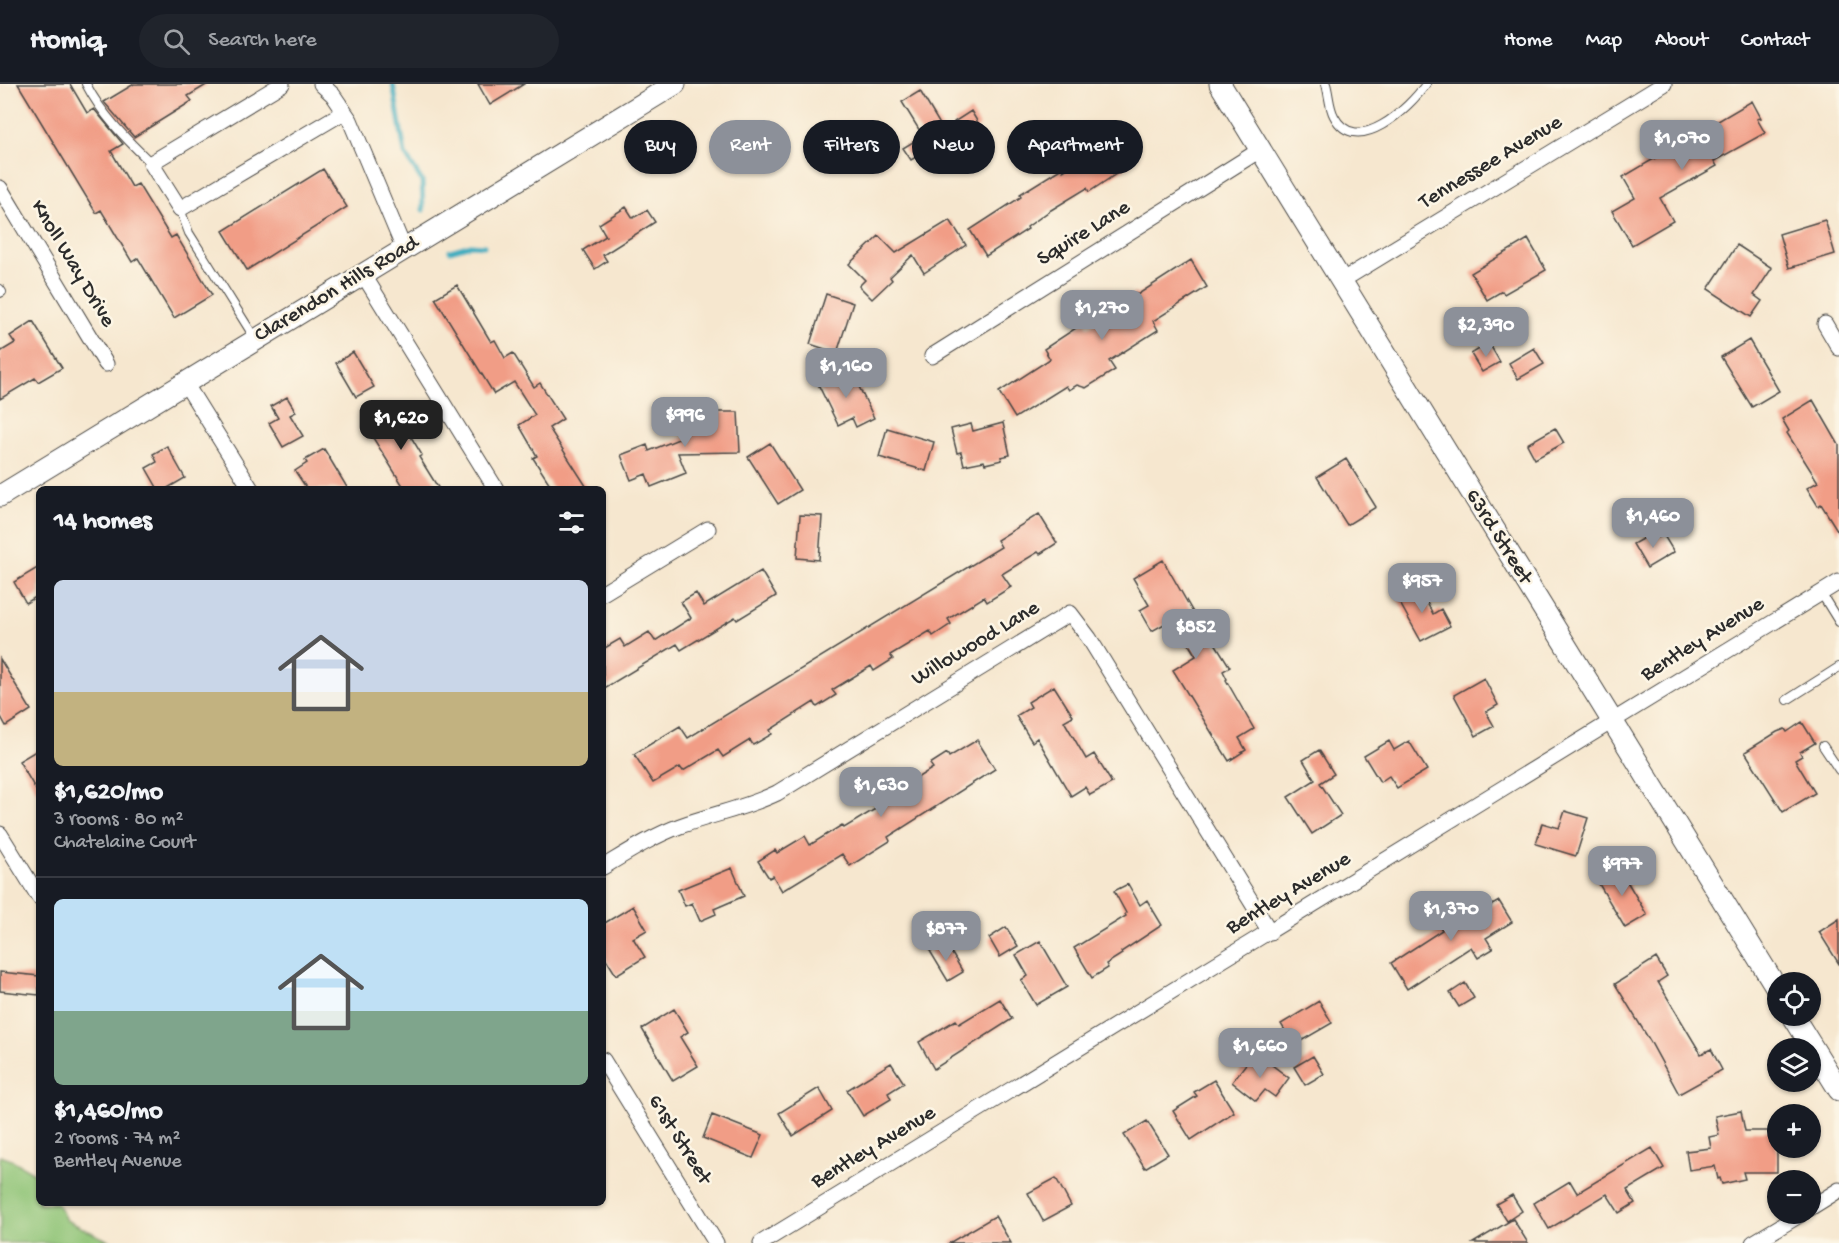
<!DOCTYPE html>
<meta charset="utf-8">
<style>
body{margin:0;font-family:"Gochi Hand",sans-serif;background:#20242c;color:#f1f3f6;height:100vh;display:flex;flex-direction:column;font-size:22px;white-space:nowrap}
*{box-sizing:border-box;margin:0}
p{font-size:20px;color:#9ea1a6}
.icon{flex:none;width:33px;height:33px;fill:none;stroke:currentColor;stroke-width:2;stroke-linecap:round;stroke-linejoin:round}
.map{position:relative;flex:1;overflow:hidden}
.drawer{position:absolute;left:36px;top:402px;width:570px;height:720px;display:flex;flex-direction:column;background:#171b24;border-radius:9px;box-shadow:0 2px 4px #0004}
.drawer>*{flex:none}
.top-card{position:absolute;left:624px;top:36px;width:570px;height:54px;display:flex;gap:12px}
.fabs{position:absolute;left:1767px;top:888px;display:grid;gap:12px}
.fabs a{display:grid;place-items:center;width:54px;height:54px;border-radius:50%;background:#171b24;box-shadow:0 2px 4px #0004;font-size:30px}
.price{position:absolute;translate:-50% -51px;padding:0 14px;border-radius:12px;background:#8c9099;color:#fff;font-size:20px;line-height:39px;filter:drop-shadow(0 2px 3px #0008)}
.price::after{content:'';position:absolute;left:50%;top:36px;width:18px;height:14px;margin-left:-9px;background:inherit;clip-path:polygon(0 0,100% 0,50% 100%)}
.price.selected{background:#222;color:#fff}
ul{padding:0;list-style:none}
li{display:grid;align-content:center;gap:12px;height:318px;padding:0 18px}
li+li{border-top:2px solid #363941}
li span{display:grid;place-items:center;height:186px;border-radius:9px;color:#555}
li>.icon{margin-inline-start:auto}
span .icon{width:108px;height:108px;fill:#fffc;stroke-width:1}
li b{font-size:26px}
h2{display:flex;justify-content:space-between;align-items:center;height:72px;padding:0 18px;font-size:26px}
.chip{padding:0 21px;border-radius:27px;background:#171b24;box-shadow:0 2px 4px #0004;font-size:21px;line-height:54px}
.chip.selected{background:#8c9099;color:#fff}
header{display:flex;align-items:center;gap:36px;box-sizing:border-box;height:84px;padding:0 30px;background:#171b24;border-bottom:2px solid #363941}
header strong{font-size:28px}
nav{display:flex;gap:33px;margin-inline-start:auto;font-size:21px}
.search{width:420px;height:54px;background:#20242c;display:flex;align-items:center;gap:15px;box-sizing:border-box;padding:0 21px;border-radius:33px;color:#9ea1a6;font-size:22px}
.map>svg:first-child{display:block}
.green{fill:#8dc375;stroke:#5c7750;stroke-width:1.5}
.lines{fill:none;stroke-linecap:round;stroke-linejoin:round}
.stream{stroke:#41adc0;stroke-width:5}
.building{fill:#f19d86}
.lane-casing{stroke:#494744;stroke-width:10}
.street-casing{stroke:#494744;stroke-width:17}
.secondary-casing{stroke:#494744;stroke-width:23}
.lane{stroke:#fff;stroke-width:8}
.street{stroke:#fff;stroke-width:15}
.secondary{stroke:#fff;stroke-width:21}
.labels{text-anchor:middle;dominant-baseline:central;stroke-width:5;stroke-linejoin:round;paint-order:stroke}
.street-label{font-size:22px;fill:#2b2b2b;stroke:#fcf5e5}
</style>
<header>
<strong>Homiq</strong>
<div class="search"><svg class="icon" aria-label="search" viewBox="0 0 24 24"><circle cx="10" cy="10" r="6"/><path d="M15 15l6 6"/></svg>Search here</div>
<nav><a>Home</a><a>Map</a><a>About</a><a>Contact</a></nav>
</header>
<div class="map">
<svg width="1839" height="1159" viewBox="0 0 1839 1159">
<rect width="100%" height="100%" fill="#fcf5e5"/>
<filter id="ink" filterUnits="userSpaceOnUse"><feTurbulence type="fractalNoise" baseFrequency=".0167" numOctaves="2"/><feDisplacementMap in="SourceGraphic" scale="12" xChannelSelector="R" yChannelSelector="G"/><feConvolveMatrix kernelMatrix="1 2 1 2 8 2 1 2 1" color-interpolation-filters="sRGB"/></filter>
<filter id="wash" filterUnits="userSpaceOnUse"><feTurbulence type="fractalNoise" baseFrequency=".008" numOctaves="4" result="noise"/><feDisplacementMap in="SourceGraphic" scale="24" xChannelSelector="R" yChannelSelector="G"/><feGaussianBlur stdDeviation="1.35" result="paint"/><feColorMatrix in="noise" values="0 0 0 0 0 0 0 0 0 0 0 0 0 0 0 0 0 1.4 0 .05"/><feComposite in="paint" operator="in"/></filter>
<g filter="url(#wash)">
<rect width="100%" height="100%" fill="#f6e7cf"/>
<path class="green" d="M0 1072 12 1076 39 1092V1119H57L66 1136 113 1159H0Z"/>
<g class="lines">
<path class="stream" d="M393 0 405 70 422 97 423 126
M450 167 471 161 484 162"/>
</g>
<g id="blocks">
<path class="building" d="M18 0H70L87 29 94 25 123 60 111 67 132 103 138 100 171 154 176 151 212 211 174 234 138 174 132 178 101 126 96 129Z
M134 0H208L188 12 192 17 134 53 104 18Z
M478 0H524L490 21Z
M920 7 948 54 911 76 903 64 923 52 902 18Z
M1752 17 1761 34 1757 35 1765 49 1714 77 1717 82 1660 114 1673 137 1632 161 1612 127 1635 114 1623 93Z
M971 27 980 42 963 53 954 38Z
M1115 55 1131 80 1089 108 1087 104 1051 126 1027 143 1028 145 986 172 970 146 1021 113 1020 110 1062 84 1063 87Z
M323 85 347 123 247 186 223 147Z
M626 123 633 134 647 126 655 138 603 171 607 177 595 185 583 166 606 152 599 140Z
M950 136 966 161 924 189 913 171 890 193 892 196 872 215 859 202 865 196 849 180 879 152 896 169Z
M1825 136 1835 170 1789 184 1779 150Z
M1528 155 1546 186 1504 210 1502 207 1487 216 1471 189Z
M1737 161 1772 184 1754 211 1762 217 1751 233 1708 205Z
M1191 176 1207 203 1153 237 1158 246 1109 277 1115 286 1086 304 1077 301 1069 306 1066 302 1015 334 999 308 1050 275 1044 265 1085 238 1088 243 1126 219 1124 216 1135 209 1137 211Z
M457 201 491 258 495 256 505 274 513 269 534 303 540 299 563 335 549 344 588 405H553L533 374 537 372 519 341 535 331 514 298 494 310 435 214Z
M826 210 853 219 837 269 810 260Z
M33 237 62 284 38 298 35 294 0 315V268L15 259 10 252Z
M1749 256 1779 307 1752 323 1721 273Z
M1489 259 1500 278 1482 288 1471 270Z
M1534 264 1544 280 1518 295 1509 279Z
M353 268 374 303 356 313 336 279Z
M850 284 874 334 856 343 852 334 838 341 818 300Z
M287 313 296 328 290 331 303 352 283 363 269 339 278 334 271 322Z
M1813 316 1839 361V449L1821 420 1818 422 1807 404 1818 398 1787 349 1789 347 1782 335Z
M393 323 422 371 419 373 439 405H405L365 341Z
M707 328H738L740 368 678 369 686 389 651 403 646 390 631 396 621 371 647 361 649 367 686 352V337H707Z
M1003 339 1010 371 1001 373 1002 376 985 380 984 377 964 381 961 368 957 369 951 345 971 340 973 347Z
M887 344 934 358 926 387 879 373Z
M1555 344 1564 359 1535 375 1527 360Z
M770 359 800 406 778 420 748 373Z
M167 362 185 394 166 405H158L146 384 157 378 153 370Z
M324 365 348 405H307L295 387 307 379 305 376Z
M1346 375 1376 423 1347 441 1317 393Z
M1039 430 1057 459 1040 470 1038 468 1002 490 1011 503 987 518 984 513 948 535 951 540 933 552 930 547 890 571 893 575 874 587 871 582 832 606 836 611 817 623 814 618 770 646 772 650 753 661 750 656 723 673 718 666 683 687 680 683 653 699 634 670 680 642 688 654 1001 463 997 456Z
M800 431 822 432 819 476 797 474Z
M1656 447 1659 453 1663 450 1674 468 1647 484 1633 460Z
M1163 476 1202 544 1205 543 1230 583 1223 587 1227 595 1226 596 1254 645 1239 654 1246 666 1229 677 1173 586 1196 572 1173 535 1152 547 1140 526 1149 521 1133 494Z
M39 483V511L26 519 14 498Z
M761 487 776 512 737 536 735 533 681 566 677 560 603 605V565L620 555 625 563 649 548 655 557 691 534 681 518 696 509 704 522Z
M1417 500 1433 530 1441 525 1450 542 1421 557 1396 512Z
M0 575 31 626 6 642 0 631Z
M1484 594 1498 621 1486 628 1494 642 1476 652 1454 611Z
M1054 602 1073 632 1064 637 1086 675 1094 670 1112 699 1090 711 1085 703 1071 712 1037 654 1032 658 1016 632 1031 623 1028 618Z
M1802 638 1815 659 1800 668 1802 672 1795 676 1815 709 1783 728 1745 668 1777 648 1785 645 1787 648Z
M977 656 995 685 888 753 890 757 850 782 842 770 782 807 773 792 769 794 758 777 775 766 777 769 805 752 810 761 842 741 844 744 882 721 877 714 895 704 896 707 933 684 930 680 947 669 949 673Z
M1389 657 1394 666 1409 657 1427 686 1397 704 1389 692 1380 698 1364 672Z
M39 665V711L19 677Z
M1319 666 1334 690 1320 699 1341 731 1312 750 1288 713 1315 696 1303 676Z
M1565 727 1588 734 1576 772 1536 760 1542 739 1559 744Z
M1618 782 1647 831 1625 844 1596 795Z
M732 784 744 812 714 825 716 830 700 837 692 819 685 822 678 806Z
M1128 800 1140 821 1147 816 1162 841 1121 868 1122 870 1106 880 1108 884 1092 894 1074 864 1126 832 1125 830 1126 829 1114 807Z
M1499 817 1512 838 1486 854 1493 865 1478 874 1471 863 1407 905 1391 879 1442 846 1432 831 1450 821 1461 839Z
M633 822 647 846 633 854 645 873 616 891 603 870V840Z
M1839 835V880L1819 848Z
M1006 843 1018 862 1000 873 989 854Z
M1040 857 1067 903 1036 921 1021 896 1028 892 1016 871Z
M945 858 963 888 948 897 930 867Z
M1656 874 1667 892 1658 898 1701 970 1711 965 1722 986 1679 1010 1650 957 1615 900Z
M0 888 39 892V911L0 907Z
M1465 899 1474 914 1459 923 1450 909Z
M1000 915 1012 935 934 985 919 958 956 936 959 940Z
M1319 917 1332 939 1294 961 1281 940Z
M674 925 688 948 680 953 698 982 673 997 642 945Z
M1252 972 1261 979 1264 975 1289 994 1275 1013 1265 1006 1256 1017 1232 998Z
M1313 972 1324 990 1305 1001 1294 983Z
M891 979 904 999 888 1009 891 1015 863 1032 847 1006Z
M1214 996 1234 1028 1191 1056 1173 1027 1197 1012 1194 1008Z
M819 1004 832 1027 793 1052 779 1029Z
M1741 1027 1745 1047H1777V1088H1743L1745 1095 1722 1100 1720 1094 1718 1095 1715 1082 1689 1086 1686 1067 1711 1064 1709 1053 1719 1051 1715 1032Z
M712 1031 763 1051 753 1074 703 1054Z
M1147 1037 1168 1070 1145 1084 1124 1051Z
M1652 1064 1664 1084 1627 1106 1635 1119 1619 1129 1607 1110 1549 1145 1534 1119 1570 1097 1577 1109Z
M1056 1094 1071 1122 1043 1137 1028 1109Z
M1512 1111 1522 1127 1507 1137 1496 1120Z
M995 1132 1011 1159H949Z
M1513 1135 1528 1159H1473Z"/>
</g>
</g>
<g filter="url(#ink)">
<use href="#blocks" fill-opacity="0" stroke="#494744" stroke-width="1.5"/>
<g class="lines">
<g class="lane-casing">
<path id="lane" d="M86 0C102 31 126 55 151 79
M1326 0C1329 10 1329 23 1334 32 1356 75 1410 23 1426 0
M180 125 189 149 256 256
M0 205 2 208 0 209
M1821 509 1839 538
M1787 616 1839 583
M1823 662 1839 686"/>
</g>
<g class="street-casing">
<path id="street" d="M282 0 151 79 180 125 344 28
M321 0 333 11 350 36 404 165
M0 104 106 280
M363 190 496 405
M1341 197 1664 0
M1825 240 1839 264
M932 272 1260 66
M185 299 251 405
M603 509 708 445
M0 750 39 813
M603 783C628 768 653 752 680 742 713 730 746 724 777 709L1070 529 1089 554 1270 848
M603 976 716 1159
M1810 1124 1839 1106
M761 1159 1839 498
M1753 1159 1801 1130"/>
</g>
<g class="secondary-casing">
<path id="secondary" d="M1220 0 1778 906
M0 412 675 0
M1793 932 1839 1006"/>
</g>
<use href="#lane" class="lane"/>
<use href="#street" class="street"/>
<use href="#secondary" class="secondary"/>
</g>
</g>
<g class="labels">
<g class="street-label">
<text transform="translate(1491 79) rotate(-31)">Tennessee Avenue</text>
<text transform="translate(1084 150) rotate(-32)">Squire Lane</text>
<text transform="translate(72 180) rotate(59)">Knoll Way Drive</text>
<text transform="translate(337 206) rotate(-31)">Clarendon Hills Road</text>
<text transform="translate(1498 453) rotate(58)">63rd Street</text>
<text transform="translate(1703 556) rotate(-32)">Bentley Avenue</text>
<text transform="translate(976 560) rotate(-31)">Willowood Lane</text>
<text transform="translate(1289 810) rotate(-31)">Bentley Avenue</text>
<text transform="translate(679 1056) rotate(58)">61st Street</text>
<text transform="translate(874 1064) rotate(-31)">Bentley Avenue</text>
</g>
</g>
</svg>
<div class="fabs">
<a><svg class="icon" aria-label="locate" viewBox="0 0 24 24"><circle cx="12" cy="12" r="6"/><path d="M12 2v4M12 18v4M2 12h4M18 12h4"/></svg></a>
<a><svg class="icon" aria-label="layers" viewBox="0 0 24 24"><path d="M12 4l9 5-9 5-9-5zM3 14l9 5 9-5"/></svg></a>
<a>+</a>
<a>−</a>
</div>
<b class="price" style="left:1682px;top:87px">$1,070</b>
<b class="price" style="left:1102px;top:257px">$1,270</b>
<b class="price" style="left:1486px;top:274px">$2,390</b>
<b class="price" style="left:846px;top:315px">$1,160</b>
<b class="price" style="left:685px;top:364px">$996</b>
<b class="price selected" style="left:401px;top:367px">$1,620</b>
<b class="price" style="left:1653px;top:465px">$1,460</b>
<b class="price" style="left:1422px;top:530px">$957</b>
<b class="price" style="left:1196px;top:576px">$852</b>
<b class="price" style="left:881px;top:734px">$1,630</b>
<b class="price" style="left:1622px;top:813px">$977</b>
<b class="price" style="left:1451px;top:858px">$1,370</b>
<b class="price" style="left:946px;top:878px">$877</b>
<b class="price" style="left:1260px;top:995px">$1,660</b>
<div class="top-card">
<a class="chip">Buy</a>
<a class="chip selected">Rent</a>
<a class="chip">Filters</a>
<a class="chip">New</a>
<a class="chip">Apartment</a>
</div>
<section class="drawer">
<h2>14 homes<svg class="icon" aria-label="filters" viewBox="0 0 24 24"><path d="M4 7h16M4 17h16"/><circle cx="9" cy="7" r="2"/><circle cx="15" cy="17" r="2"/></svg></h2>
<ul>
<li><span style="background:linear-gradient(#c9d6e8 60%,#c2b280 0)"><svg class="icon" aria-label="home" viewBox="0 0 24 24"><path d="M3 11l9-7 9 7M6 9v11h12V9"/></svg></span><div><b>$1,620/mo</b><p>3 rooms · 80 m²</p><p>Chatelaine Court</p></div></li>
<li><span style="background:linear-gradient(#bfe0f5 60%,#7fa58c 0)"><svg class="icon" aria-label="home" viewBox="0 0 24 24"><path d="M3 11l9-7 9 7M6 9v11h12V9"/></svg></span><div><b>$1,460/mo</b><p>2 rooms · 74 m²</p><p>Bentley Avenue</p></div></li>
</ul>
</section>
</div>
